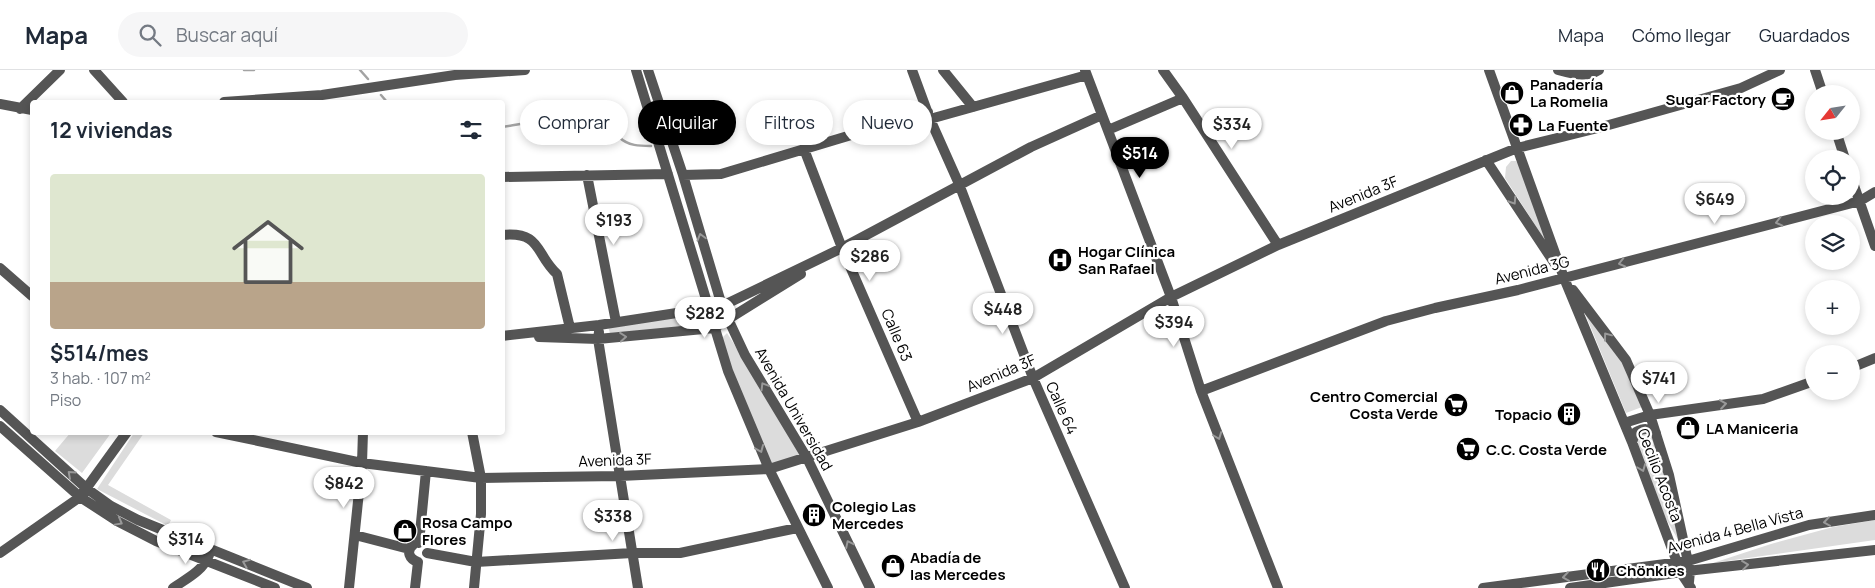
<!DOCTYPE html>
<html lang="es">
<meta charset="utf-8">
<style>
body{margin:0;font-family:Manrope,sans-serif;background:#f6f6f7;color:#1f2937;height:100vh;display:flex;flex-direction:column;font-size:19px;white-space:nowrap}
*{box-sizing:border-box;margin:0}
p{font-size:16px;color:#747a83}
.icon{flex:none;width:28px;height:28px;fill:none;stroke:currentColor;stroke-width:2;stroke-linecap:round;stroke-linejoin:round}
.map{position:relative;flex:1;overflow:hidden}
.details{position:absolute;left:30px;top:30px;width:475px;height:335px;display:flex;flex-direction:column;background:#fff;border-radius:5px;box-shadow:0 2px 8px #0003}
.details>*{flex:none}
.top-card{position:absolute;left:520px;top:30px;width:475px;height:45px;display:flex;gap:10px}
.needle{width:32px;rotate:240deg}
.fabs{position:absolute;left:1805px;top:15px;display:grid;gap:10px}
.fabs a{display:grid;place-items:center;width:55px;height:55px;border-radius:50%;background:#fff;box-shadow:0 2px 8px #0003;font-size:25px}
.price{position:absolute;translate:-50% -42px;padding:0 11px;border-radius:18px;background:#fff;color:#222;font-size:16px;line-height:32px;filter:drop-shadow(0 1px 2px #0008)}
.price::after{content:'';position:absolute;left:50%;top:30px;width:15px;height:11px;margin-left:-8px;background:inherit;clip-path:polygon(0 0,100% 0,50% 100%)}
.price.active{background:#000;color:#fff}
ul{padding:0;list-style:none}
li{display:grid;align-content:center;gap:10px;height:265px;padding:0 20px}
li+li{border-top:1px solid #e0e1e3}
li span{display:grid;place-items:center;height:155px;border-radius:5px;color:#555}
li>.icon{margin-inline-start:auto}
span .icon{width:90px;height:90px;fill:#fffc;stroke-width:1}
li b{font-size:21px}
h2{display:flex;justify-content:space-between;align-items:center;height:60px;padding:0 20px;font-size:21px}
.tag{padding:0 18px;border-radius:22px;background:#fff;box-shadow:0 2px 8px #0003;font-size:18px;line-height:45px}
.tag.active{background:#000;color:#fff}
header{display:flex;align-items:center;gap:30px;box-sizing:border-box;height:70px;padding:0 25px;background:#fff;border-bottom:1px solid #e0e1e3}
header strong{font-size:24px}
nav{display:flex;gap:28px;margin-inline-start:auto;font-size:18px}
.search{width:350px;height:45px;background:#f6f6f7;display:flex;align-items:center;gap:12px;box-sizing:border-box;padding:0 18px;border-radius:28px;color:#747a83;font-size:19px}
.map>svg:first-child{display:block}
.green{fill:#dcdcdc}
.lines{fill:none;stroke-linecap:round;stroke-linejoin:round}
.stream{stroke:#a3a3a3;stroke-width:2.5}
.minor{stroke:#555;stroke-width:10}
.oneway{stroke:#999}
.labels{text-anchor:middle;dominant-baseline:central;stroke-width:4.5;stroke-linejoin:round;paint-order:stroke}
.poi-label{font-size:15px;font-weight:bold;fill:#000;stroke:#fff;text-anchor:start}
.street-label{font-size:15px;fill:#000;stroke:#fff}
</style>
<header>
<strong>Mapa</strong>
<div class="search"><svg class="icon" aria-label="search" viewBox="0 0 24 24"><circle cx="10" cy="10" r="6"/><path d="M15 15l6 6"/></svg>Buscar aquí</div>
<nav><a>Mapa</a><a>Cómo llegar</a><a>Guardados</a></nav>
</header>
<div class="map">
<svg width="1875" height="518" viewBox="0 0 1875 518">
<rect width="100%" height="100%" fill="#fff"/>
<path class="green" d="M1511 91H1516L1520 96 1550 178 1505 108 1506 97Z
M1584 241 1622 292 1642 337 1626 343Z
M682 247V258L610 263 608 257Z
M727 263 807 388 769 399 721 269Z
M71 362 111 363 82 403 55 381Z
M1646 362 1654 365 1680 473 1666 449 1636 373 1639 364Z
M134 363H144L108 415 171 450 168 456 97 419Z
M1875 450V470L1713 493 1771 474 1833 457Z"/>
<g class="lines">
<path class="stream" d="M244 0H254
M360 0 368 9
M381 25 387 32
M502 57C528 53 581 42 605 54 610 57 614 63 619 67 628 76 640 76 651 76"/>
<path class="minor" d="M94 0 123 32
M636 0 728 301 769 399 828 518
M648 0 683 105 722 236 745 285 807 388 870 518
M912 0 930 49 959 114 1033 308 1125 518
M943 0 973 37
M1085 0 1171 227 1201 321 1278 518
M1163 0 1183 28 1278 175
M1489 0 1564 208 1632 372 1681 503 1691 518
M1558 0C1573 4 1586 8 1599 0
M1815 0 1823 24
M224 32 322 25 455 5 525 0
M0 34 32 40
M20 39 60 0
M930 49 1087 5
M1108 60 1183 28
M1836 61 1845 89
M804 79 842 178 918 352
M1486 90 1555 194
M587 105 616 252
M683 105 721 104 928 42
M502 107 668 104
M1851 107 1875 176
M502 165C542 161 535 184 557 204L570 258
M0 198 32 226
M1573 220 1626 290 1650 345 1669 405 1690 501 1689 512
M599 262 598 269 638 518
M502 266 599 255 722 236 842 178 1031 77 1102 45
M539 267 598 269 714 258 801 204
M1851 298 1875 288
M1201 321 1386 251 1435 238 1518 220 1860 131 1875 122
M0 340 86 418 111 436 138 450 307 518
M1624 353 1650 345 1763 329 1814 311
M0 356 80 427 117 451 156 471 275 518
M216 362 362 393 481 408 620 406 769 399 918 352 1033 308 1171 227 1278 175 1517 78 1598 58 1741 18 1780 0
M472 362 481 408V444L474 518
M1632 372 1636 362C1644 358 1648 358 1656 363
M355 465 409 479
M419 473 426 401
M413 475C406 481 409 489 418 492
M0 483 80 427 127 362
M427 483 476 492 632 483H680L797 458
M173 518C186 509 203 501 209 485
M349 518 362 393 363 362
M415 518 418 492
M1483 518 1688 491 1809 455 1875 445
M1570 518 1696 500 1875 480"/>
</g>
<defs><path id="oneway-chevron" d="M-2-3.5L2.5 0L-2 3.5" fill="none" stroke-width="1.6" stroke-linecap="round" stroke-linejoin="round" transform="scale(1.25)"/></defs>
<g class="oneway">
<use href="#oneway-chevron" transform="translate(1513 131) rotate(57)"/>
<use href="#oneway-chevron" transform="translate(1779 152) rotate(166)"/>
<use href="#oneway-chevron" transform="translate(701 167) rotate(-106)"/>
<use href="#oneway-chevron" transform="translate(1622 193) rotate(166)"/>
<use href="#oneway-chevron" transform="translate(1607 266) rotate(-127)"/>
<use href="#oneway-chevron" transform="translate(623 267) rotate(-5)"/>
<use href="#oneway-chevron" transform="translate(764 316) rotate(-121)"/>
<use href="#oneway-chevron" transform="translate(1723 334) rotate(-8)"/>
<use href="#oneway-chevron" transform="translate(1218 366) rotate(69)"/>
<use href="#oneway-chevron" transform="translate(760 379) rotate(67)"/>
<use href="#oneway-chevron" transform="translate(1642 398) rotate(69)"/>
<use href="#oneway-chevron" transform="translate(71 404) rotate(-138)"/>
<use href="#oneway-chevron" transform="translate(119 452) rotate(29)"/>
<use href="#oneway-chevron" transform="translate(1827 452) rotate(171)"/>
<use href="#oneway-chevron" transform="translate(849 474) rotate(-116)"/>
<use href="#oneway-chevron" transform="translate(246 493) rotate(-158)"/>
<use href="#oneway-chevron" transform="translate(1745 495) rotate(-7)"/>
<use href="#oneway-chevron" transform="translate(1566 507) rotate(172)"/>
</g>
<defs>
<g id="shop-disc" transform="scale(1.25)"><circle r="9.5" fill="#000" stroke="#fff"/><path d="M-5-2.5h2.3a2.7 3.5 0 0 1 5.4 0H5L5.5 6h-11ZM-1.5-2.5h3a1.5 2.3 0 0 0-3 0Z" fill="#fff"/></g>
<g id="cafe-disc" transform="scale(1.25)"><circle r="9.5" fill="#000" stroke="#fff"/><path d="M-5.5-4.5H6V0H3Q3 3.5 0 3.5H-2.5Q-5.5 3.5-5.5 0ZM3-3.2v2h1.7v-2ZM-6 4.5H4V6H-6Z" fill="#fff"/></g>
<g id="pharmacy-disc" transform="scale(1.25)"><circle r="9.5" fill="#000" stroke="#fff"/><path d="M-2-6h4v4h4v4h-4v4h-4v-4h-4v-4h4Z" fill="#fff"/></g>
<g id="hospital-disc" transform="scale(1.25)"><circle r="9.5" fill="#000" stroke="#fff"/><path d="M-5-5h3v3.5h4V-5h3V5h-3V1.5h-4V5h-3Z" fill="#fff"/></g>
<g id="supermarket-disc" transform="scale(1.25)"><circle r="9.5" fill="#000" stroke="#fff"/><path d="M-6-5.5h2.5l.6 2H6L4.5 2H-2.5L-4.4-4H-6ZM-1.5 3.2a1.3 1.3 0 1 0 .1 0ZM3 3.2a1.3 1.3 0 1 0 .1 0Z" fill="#fff"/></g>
<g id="building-disc" transform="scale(1.25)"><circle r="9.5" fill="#000" stroke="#fff"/><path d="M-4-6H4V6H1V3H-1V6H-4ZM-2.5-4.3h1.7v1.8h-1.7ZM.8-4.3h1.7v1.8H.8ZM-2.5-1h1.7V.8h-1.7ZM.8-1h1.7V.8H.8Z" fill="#fff"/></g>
<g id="restaurant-disc" transform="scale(1.25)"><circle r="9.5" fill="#000" stroke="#fff"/><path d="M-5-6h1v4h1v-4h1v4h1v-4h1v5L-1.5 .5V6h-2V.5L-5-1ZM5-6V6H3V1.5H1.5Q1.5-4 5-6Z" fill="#fff"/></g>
</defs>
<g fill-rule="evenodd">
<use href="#shop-disc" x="1512" y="23"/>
<use href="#cafe-disc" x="1783" y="29"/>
<use href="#pharmacy-disc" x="1521" y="55"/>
<use href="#hospital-disc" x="1060" y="190"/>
<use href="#supermarket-disc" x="1456" y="335"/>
<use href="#building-disc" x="1569" y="344"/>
<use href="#shop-disc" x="1688" y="358"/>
<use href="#supermarket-disc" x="1468" y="379"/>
<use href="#building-disc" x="814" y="445"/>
<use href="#shop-disc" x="405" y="461"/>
<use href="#shop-disc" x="893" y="496"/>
<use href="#restaurant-disc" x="1598" y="500"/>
</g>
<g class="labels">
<g class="poi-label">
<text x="1530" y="14">Panadería<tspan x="1530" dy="17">La Romelia</tspan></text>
<text x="1766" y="29" text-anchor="end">Sugar Factory</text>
<text x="1538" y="55">La Fuente</text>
<text x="1078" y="181">Hogar Clínica<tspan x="1078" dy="17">San Rafael</tspan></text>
<text x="1438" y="326" text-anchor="end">Centro Comercial<tspan x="1438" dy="17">Costa Verde</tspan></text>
<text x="1552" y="344" text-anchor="end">Topacio</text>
<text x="1706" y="358">LA Maniceria</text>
<text x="1486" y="379">C.C. Costa Verde</text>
<text x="832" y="436">Colegio Las<tspan x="832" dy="17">Mercedes</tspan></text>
<text x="422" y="452">Rosa Campo<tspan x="422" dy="17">Flores</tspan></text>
<text x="910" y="487">Abadía de<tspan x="910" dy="17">las Mercedes</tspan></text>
<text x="1616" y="500">Chönkies</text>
</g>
<g class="street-label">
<text transform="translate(1363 124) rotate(-22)">Avenida 3F</text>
<text transform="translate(1532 200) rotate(-14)">Avenida 3G</text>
<text transform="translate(897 265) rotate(67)">Calle 63</text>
<text transform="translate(1001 303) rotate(-23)">Avenida 3F</text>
<text transform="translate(1062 338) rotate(66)">Calle 64</text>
<text transform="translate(794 339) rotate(60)">Avenida Universidad</text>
<text transform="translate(615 390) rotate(-2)">Avenida 3F</text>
<text transform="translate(1660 405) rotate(69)">Cecilio Acosta</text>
<text transform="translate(1735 460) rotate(-15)">Avenida 4 Bella Vista</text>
</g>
</g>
</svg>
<div class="fabs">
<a><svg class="needle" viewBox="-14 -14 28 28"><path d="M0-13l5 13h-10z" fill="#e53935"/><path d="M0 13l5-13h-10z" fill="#747a83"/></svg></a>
<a><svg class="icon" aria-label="locate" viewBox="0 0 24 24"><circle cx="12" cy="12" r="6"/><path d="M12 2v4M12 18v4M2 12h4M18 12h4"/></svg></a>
<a><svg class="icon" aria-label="layers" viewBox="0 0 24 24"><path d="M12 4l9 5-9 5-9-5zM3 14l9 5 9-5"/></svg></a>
<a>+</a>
<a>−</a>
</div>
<b class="price" style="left:1232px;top:80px">$334</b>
<b class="price active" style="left:1140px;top:109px">$514</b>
<b class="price" style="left:1715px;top:155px">$649</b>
<b class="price" style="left:614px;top:176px">$193</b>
<b class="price" style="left:870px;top:212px">$286</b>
<b class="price" style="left:1003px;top:265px">$448</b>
<b class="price" style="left:705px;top:269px">$282</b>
<b class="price" style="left:1174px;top:278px">$394</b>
<b class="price" style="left:1659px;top:334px">$741</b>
<b class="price" style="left:344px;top:439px">$842</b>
<b class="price" style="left:613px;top:472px">$338</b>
<b class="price" style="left:186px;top:495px">$314</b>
<div class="top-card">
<a class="tag">Comprar</a>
<a class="tag active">Alquilar</a>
<a class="tag">Filtros</a>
<a class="tag">Nuevo</a>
</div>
<section class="details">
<h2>12 viviendas<svg class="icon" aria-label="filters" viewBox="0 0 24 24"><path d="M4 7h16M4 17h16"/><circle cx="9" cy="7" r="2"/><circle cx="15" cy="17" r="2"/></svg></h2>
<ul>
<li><span style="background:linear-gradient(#dfe7d0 70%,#b9a48a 0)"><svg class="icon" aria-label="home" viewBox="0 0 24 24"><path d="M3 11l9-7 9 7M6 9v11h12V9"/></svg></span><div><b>$514/mes</b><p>3 hab. · 107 m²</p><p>Piso</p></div></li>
</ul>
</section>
</div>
